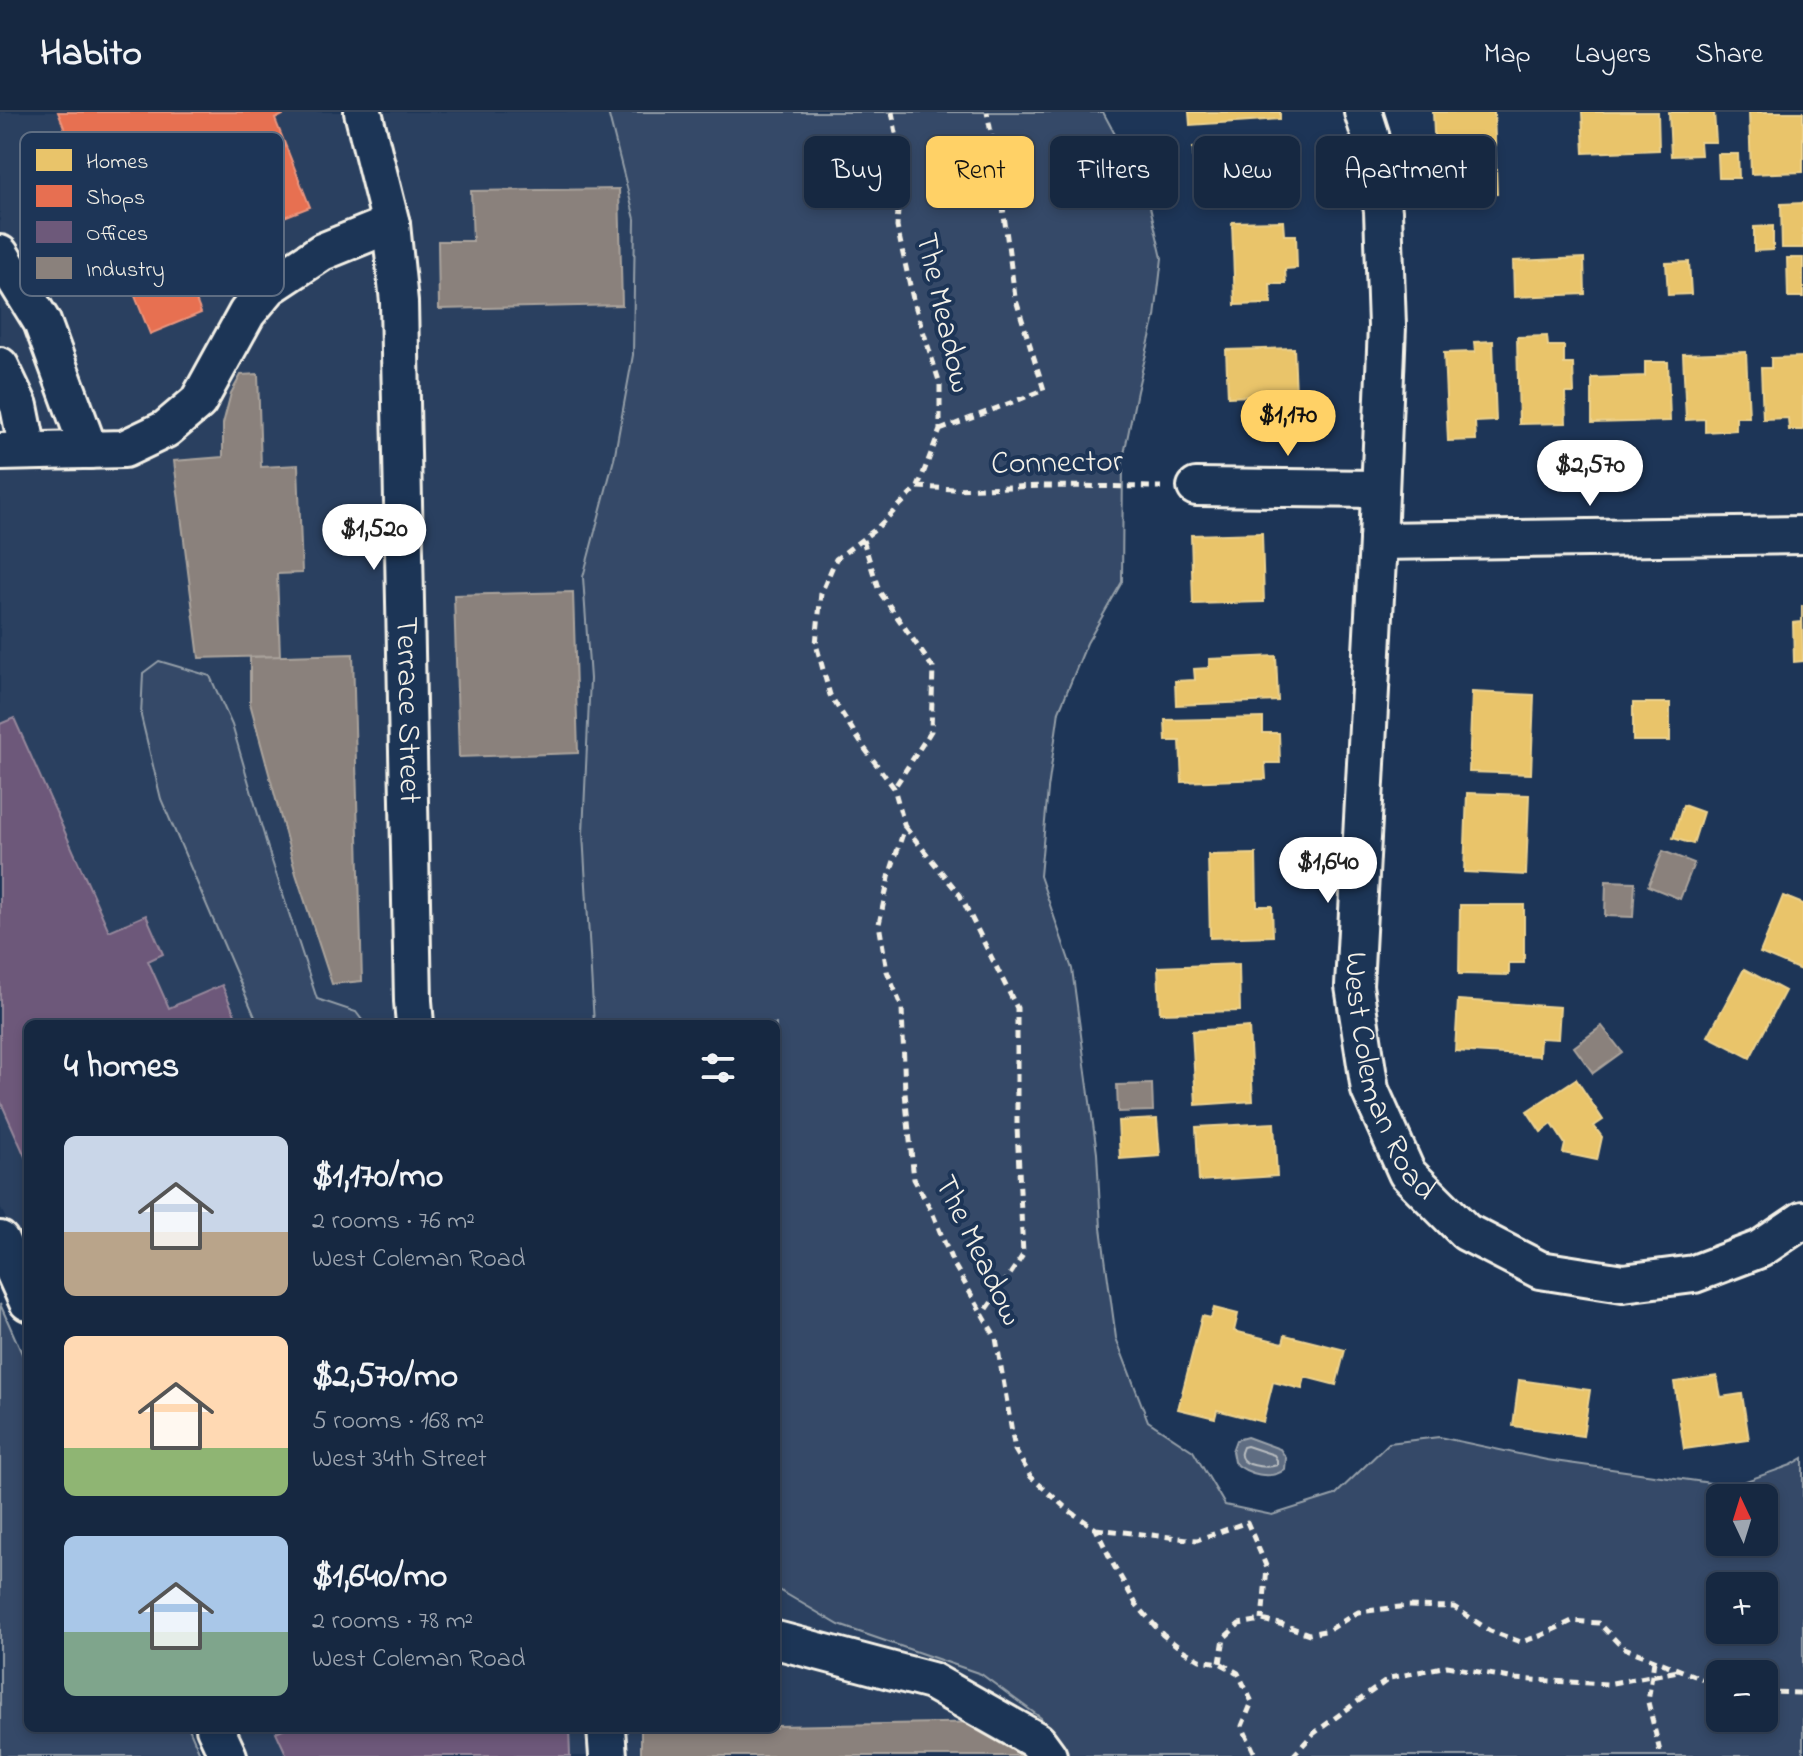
<!DOCTYPE html>
<meta charset="utf-8">
<style>
body{margin:0;font-family:"Indie Flower",sans-serif;background:#1f3048;color:#f1f3f6;height:100vh;display:flex;flex-direction:column;font-size:30px;white-space:nowrap}
*{box-sizing:border-box;margin:0}
p{font-size:26px;color:#9ea6b1}
.icon{flex:none;width:44px;height:44px;fill:none;stroke:currentColor;stroke-width:2;stroke-linecap:round;stroke-linejoin:round}
.map{position:relative;flex:1;overflow:hidden}
.sheet{position:absolute;left:24px;top:908px;width:756px;height:712px;display:flex;flex-direction:column;background:#162841;border-radius:12px;box-shadow:0 4px 12px #0003,0 0 0 2px #35445a}
.sheet>*{flex:none}
.banner{position:absolute;left:804px;top:24px;width:760px;height:72px;display:flex;gap:16px}
.needle{width:52px;rotate:356deg}
.buttons{position:absolute;left:1706px;top:1372px;display:grid;gap:16px}
.buttons a{display:grid;place-items:center;width:72px;height:72px;border-radius:12px;background:#162841;box-shadow:0 4px 12px #0003,0 0 0 2px #35445a;font-size:40px}
.price{position:absolute;translate:-50% -68px;padding:0 18px;border-radius:28px;background:#fff;color:#222;font-size:26px;line-height:52px;filter:drop-shadow(0 2px 4px #0008)}
.price::after{content:'';position:absolute;left:50%;top:48px;width:24px;height:18px;margin-left:-12px;background:inherit;clip-path:polygon(0 0,100% 0,50% 100%)}
.price.selected{background:#ffd166;color:#111}
ul{padding:0;list-style:none}
li{display:flex;align-items:center;gap:24px;height:200px;padding:0 40px}
li span{display:grid;place-items:center;flex:none;width:224px;height:160px;border-radius:12px;color:#555}
li>.icon{margin-inline-start:auto}
span .icon{width:96px;height:96px;fill:#fffc;stroke-width:1}
li b{font-size:34px}
h2{display:flex;justify-content:space-between;align-items:center;height:96px;padding:0 40px;font-size:34px}
.tag{padding:0 28px;border-radius:12px;background:#162841;box-shadow:0 4px 12px #0003,0 0 0 2px #35445a;font-size:28px;line-height:72px}
.tag.selected{background:#ffd166;color:#111}
header{display:flex;align-items:center;gap:48px;box-sizing:border-box;height:112px;padding:0 40px;background:#162841;border-bottom:2px solid #35445a}
header strong{font-size:38px}
nav{display:flex;gap:44px;margin-inline-start:auto;font-size:28px}
.map>svg:first-child{display:block}
.built{fill:#2a4060}
.green{fill:#354a67;stroke:#949ea8;stroke-width:2;fill-rule:evenodd}
.water{fill:#5e6d82;stroke:#9aa2ab;stroke-width:2}
.homes{fill:#e9c46a;stroke:#ecd290;stroke-width:2}
.shops{fill:#e76f51;stroke:#eb967e;stroke-width:2}
.offices{fill:#6d597a;stroke:#96879b;stroke-width:2}
.industry{fill:#8a817c;stroke:#aaa39c;stroke-width:2}
.lines{fill:none;stroke-linecap:round;stroke-linejoin:round}
.shore{stroke:#b8bcbf;stroke-width:2}
.minor-casing{stroke:#f4f1e8;stroke-width:42}
.path{stroke:#f4f1e8;stroke-width:5;stroke-dasharray:8 6;stroke-linecap:butt}
.minor{stroke:#1d3557;stroke-width:36}
.labels{text-anchor:middle;dominant-baseline:central;stroke-width:8;stroke-linejoin:round;paint-order:stroke}
.street-label{font-size:32px;fill:#f4f1e8;stroke:#1d3557}
.key{fill:#1d3557;stroke:#5e6d82;stroke-width:2}
.key-label{font-size:22px;fill:#f4f1e8}
</style>
<header>
<strong>Habito</strong>
<nav><a>Map</a><a>Layers</a><a>Share</a></nav>
</header>
<div class="map">
<svg width="1803" height="1644" viewBox="0 0 1803 1644">
<rect width="100%" height="100%" fill="#1d3557"/>
<filter id="ink" filterUnits="userSpaceOnUse"><feTurbulence type="fractalNoise" baseFrequency=".0125" numOctaves="2"/><feDisplacementMap in="SourceGraphic" scale="16" xChannelSelector="R" yChannelSelector="G"/><feConvolveMatrix kernelMatrix="1 2 1 2 8 2 1 2 1" color-interpolation-filters="sRGB"/></filter>
<g filter="url(#ink)">
<path class="built" d="M0 0H608L635 106 633 243 614 347 583 465 590 567 583 721 594 912H365L356 899 317 887 269 740 232 613V850L258 912H28V1155L0 1094Z
M776 1476 839 1513 981 1562 1041 1606 1068 1644H250L237 1616H776Z"/>
<path class="green" d="M608 0H1103L1147 82 1162 146 1155 205 1137 279 1123 347 1122 470 1087 531 1059 599 1048 677 1040 764 1072 857 1097 1041 1101 1116 1116 1226 1148 1309 1193 1339 1225 1393 1272 1403 1335 1383 1389 1331 1439 1325 1547 1348 1732 1374 1791 1353 1803 1346V1644H1068L1041 1606 981 1562 839 1513 776 1476V912H594L583 721 590 567 583 465 614 347 633 243 635 107ZM1720 1386H1764V1430H1720ZM1720 1474H1764V1518H1720ZM1720 1562H1764V1606H1720Z
M159 549 210 564 232 613 269 740 317 887 356 900 365 912H258L161 687 141 604 143 561Z
M0 1192 28 1255V1616H189L201 1644H0Z"/>
<path class="water" d="M1247 1325 1280 1337 1286 1346 1285 1357C1271 1369 1247 1362 1234 1350L1232 1339 1236 1328Z"/>
<path class="homes" d="M1189 0H1280V7L1190 13Z
M1433 0H1494L1497 82 1437 84Z
M1582 0H1658L1659 38 1584 41Z
M1669 0H1714L1716 30H1700L1701 43 1671 44Z
M1749 0H1803V60L1751 62Z
M1284 30 1287 78 1196 84 1193 36Z
M1718 42H1738L1739 66H1719Z
M1803 91V136H1782L1781 92Z
M1283 109 1284 123H1296L1297 156 1285 157 1286 172H1270L1271 192 1235 193 1232 110Z
M1773 114V138L1754 139V115Z
M1584 146 1585 182 1514 185 1513 149Z
M1787 146H1803V185H1788Z
M1689 150 1691 182 1668 183 1666 151Z
M1547 224 1548 234H1564V252H1573L1574 281H1565L1566 311 1519 312 1517 225Z
M1493 229 1496 309 1475 310 1476 328 1448 329 1444 241 1475 240 1474 230Z
M1294 236 1296 282 1228 285 1226 238Z
M1746 240 1749 305H1736V318L1705 320V307L1686 308 1683 242Z
M1803 245V318H1789L1788 306 1763 307 1761 256H1771V246Z
M1645 250H1668L1670 309 1592 311V266L1645 264Z
M1262 421 1264 490 1193 492 1191 423Z
M1802 493 1803 549 1794 550 1793 511 1802 510Z
M1276 544 1278 589 1176 593 1175 569 1195 568 1194 557 1209 556V547Z
M1472 580 1534 583 1531 662 1469 660Z
M1633 591H1670V629H1633Z
M1263 606V621H1279L1280 651H1265L1266 667 1182 670 1180 629H1166L1165 608Z
M1467 681 1529 683 1526 763 1464 760Z
M1683 693 1703 700 1693 732 1673 726Z
M1256 742 1257 794H1272L1273 824 1210 826 1208 743Z
M1783 784 1803 792V859L1760 841Z
M1460 793H1524V851H1509V863L1459 862Z
M1239 852 1240 899 1160 901 1158 855Z
M1744 857 1785 879 1750 946 1708 924Z
M1458 888 1560 895 1558 927 1540 926 1539 944 1455 939Z
M1249 915 1253 989 1196 993 1192 919Z
M1576 967 1603 1008 1594 1014 1602 1025 1597 1048 1563 1041 1565 1032 1552 1012 1541 1020 1527 999Z
M1157 1007 1160 1044 1120 1047 1118 1009Z
M1274 1011 1277 1064 1199 1069 1196 1015Z
M1214 1196 1238 1202 1234 1219 1283 1231 1285 1223 1345 1238 1336 1273 1305 1265 1302 1277 1273 1270 1263 1310 1217 1298 1215 1306 1178 1297 1202 1204 1211 1206Z
M1717 1264 1721 1285 1742 1282 1749 1328 1684 1337 1674 1270Z
M1519 1268 1590 1278 1583 1324 1513 1314Z"/>
<path class="shops" d="M58 0H282L283 3 275 7 310 95 235 124 243 145 212 157 203 135 179 144 201 201 150 222 122 151 132 147 103 71 88 77Z"/>
<path class="offices" d="M14 606 109 819 146 803 163 842 148 849 169 896 222 873 239 912H28V1051L0 988V612Z
M285 1616H569L570 1644H287L276 1620Z"/>
<path class="industry" d="M619 77 622 193 439 197 438 129H473L471 79Z
M258 262 261 355 298 353 302 461 277 462 280 544 199 546 174 349 223 345V312L231 281 241 263Z
M573 480 578 641 459 645 454 483Z
M353 542 362 869 332 872 296 762 250 591V545Z
M1663 739 1694 751 1680 787 1648 774Z
M1606 769 1635 770 1633 805 1605 804Z
M1602 914 1622 940 1593 961 1574 935Z
M1152 972 1153 999 1118 1000 1117 973Z
M993 1610V1626L1022 1625V1644H641V1617L776 1616V1614Z"/>
<g class="lines">
<path class="shore" d="M1247 1334 1274 1343 1277 1348V1353C1269 1356 1250 1355 1243 1348 1239 1343 1241 1340 1243 1335Z"/>
<g class="minor-casing">
<g id="minor">
<path id="s1" d="M363 0 391 112 399 190 413 889 415 912"/>
<path id="s2" d="M1363 0 1370 22 1383 99 1387 214 1378 429 1354 874 1370 978 1407 1061 1466 1120 1540 1158 1623 1171 1694 1162 1760 1137 1803 1108"/>
<path d="M0 142 42 210 89 338"/>
<path d="M0 254 19 294 28 339"/>
<path d="M0 340 124 337 166 317 198 290 247 201 269 175 322 140 391 112"/>
<path d="M1196 375 1379 377"/>
<path d="M1378 429 1803 423"/>
<path d="M0 1128 28 1190"/>
<path d="M776 1528 931 1569 1037 1629 1048 1644"/>
<path d="M215 1616 228 1644"/>
<path d="M606 1616 608 1644"/>
</g>
</g>
<path class="path" d="M892 0 901 47 897 115 913 187 940 272V318L918 375 876 417 836 447 821 481 816 532 830 583 865 637 894 676 905 715 890 761 879 812 887 859 902 896 905 981 914 1067 932 1100 952 1149 996 1226 1015 1338 1031 1365 1067 1397 1096 1417 1113 1452 1136 1492 1163 1523 1184 1539 1200 1548 1220 1551 1238 1561 1252 1590 1242 1614 1256 1644
M40 111 108 84
M940 318 1044 278 1015 185 997 51 987 0
M918 375 953 377 1042 374 1161 375
M863 428 879 479 933 556 931 619 894 676
M905 715 960 783 1017 896V1015L1023 1143 983 1203
M1096 1417 1197 1428 1247 1410 1267 1456 1262 1508
M1654 1549 1648 1590 1661 1644
M1220 1551 1224 1526 1239 1512 1262 1508 1284 1513 1309 1522 1329 1518 1358 1500 1408 1494 1454 1495 1490 1519 1521 1530 1540 1524 1572 1509 1599 1511 1622 1535 1720 1574
M1764 1580 1803 1581
M1293 1644 1313 1622 1390 1566 1447 1554 1515 1567 1607 1572 1678 1559"/>
<use href="#minor" class="minor"/>
</g>
</g>
<g class="labels">
<g class="street-label">
<text transform="translate(942 201) rotate(77)">The Meadow</text>
<text transform="translate(1057 352) rotate(-1)">Connector</text>
<text stroke="none"><textPath href="#s1" startOffset="602">Terrace Street</textPath></text>
<text stroke="none"><textPath href="#s2" startOffset="974">West Coleman Road</textPath></text>
<text transform="translate(977 1139) rotate(64)">The Meadow</text>
</g>
</g>
<rect x="20" y="20" width="264" height="164" rx="12" class="key"/>
<rect x="36" y="37" width="36" height="22" fill="#e9c46a"/>
<rect x="36" y="73" width="36" height="22" fill="#e76f51"/>
<rect x="36" y="109" width="36" height="22" fill="#6d597a"/>
<rect x="36" y="145" width="36" height="22" fill="#8a817c"/>
<g class="key-label">
<text x="86" y="56">Homes</text>
<text x="86" y="92">Shops</text>
<text x="86" y="128">Offices</text>
<text x="86" y="164">Industry</text>
</g>
</svg>
<div class="buttons">
<a><svg class="needle" viewBox="-14 -14 28 28"><path d="M0-13l5 13h-10z" fill="#e53935"/><path d="M0 13l5-13h-10z" fill="#9ea6b1"/></svg></a>
<a>+</a>
<a>−</a>
</div>
<b class="price selected" style="left:1288px;top:346px">$1,170</b>
<b class="price" style="left:1590px;top:396px">$2,570</b>
<b class="price" style="left:374px;top:460px">$1,520</b>
<b class="price" style="left:1328px;top:793px">$1,640</b>
<div class="banner">
<a class="tag">Buy</a>
<a class="tag selected">Rent</a>
<a class="tag">Filters</a>
<a class="tag">New</a>
<a class="tag">Apartment</a>
</div>
<section class="sheet">
<h2>4 homes<svg class="icon" aria-label="filters" viewBox="0 0 24 24"><path d="M4 7h16M4 17h16"/><circle cx="9" cy="7" r="2"/><circle cx="15" cy="17" r="2"/></svg></h2>
<ul>
<li><span style="background:linear-gradient(#c9d6e8 60%,#b9a48a 0)"><svg class="icon" aria-label="home" viewBox="0 0 24 24"><path d="M3 11l9-7 9 7M6 9v11h12V9"/></svg></span><div><b>$1,170/mo</b><p>2 rooms · 76 m²</p><p>West Coleman Road</p></div></li>
<li><span style="background:linear-gradient(#ffd9b3 70%,#8fb573 0)"><svg class="icon" aria-label="home" viewBox="0 0 24 24"><path d="M3 11l9-7 9 7M6 9v11h12V9"/></svg></span><div><b>$2,570/mo</b><p>5 rooms · 168 m²</p><p>West 34th Street</p></div></li>
<li><span style="background:linear-gradient(#a9c7e8 60%,#7fa58c 0)"><svg class="icon" aria-label="home" viewBox="0 0 24 24"><path d="M3 11l9-7 9 7M6 9v11h12V9"/></svg></span><div><b>$1,640/mo</b><p>2 rooms · 78 m²</p><p>West Coleman Road</p></div></li>
</ul>
</section>
</div>
